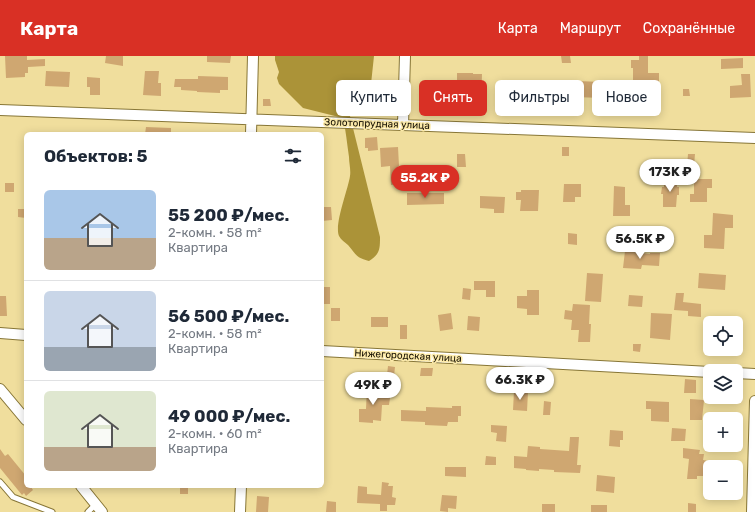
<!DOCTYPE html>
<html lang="ru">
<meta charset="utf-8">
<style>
body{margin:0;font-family:Rubik,sans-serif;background:#f2f2f3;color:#1f2937;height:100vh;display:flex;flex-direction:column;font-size:15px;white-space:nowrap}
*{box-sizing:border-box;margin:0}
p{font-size:13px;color:#747a83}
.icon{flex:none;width:22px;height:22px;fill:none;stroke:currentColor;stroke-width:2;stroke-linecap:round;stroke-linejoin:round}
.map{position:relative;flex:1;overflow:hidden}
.details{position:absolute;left:24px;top:76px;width:300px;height:356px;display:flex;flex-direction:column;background:#fff;border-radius:6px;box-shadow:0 2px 10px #0003}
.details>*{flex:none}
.top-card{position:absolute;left:336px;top:24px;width:359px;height:36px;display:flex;gap:8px}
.tools{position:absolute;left:703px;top:260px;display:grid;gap:8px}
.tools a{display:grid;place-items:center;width:40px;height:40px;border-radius:6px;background:#fff;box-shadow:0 2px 10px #0003;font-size:20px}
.price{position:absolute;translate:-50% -34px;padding:0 9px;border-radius:14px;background:#fff;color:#222;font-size:13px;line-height:26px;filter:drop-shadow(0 1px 2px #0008)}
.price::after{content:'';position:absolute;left:50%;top:24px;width:12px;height:9px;margin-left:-6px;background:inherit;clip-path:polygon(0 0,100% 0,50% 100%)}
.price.active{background:#d93025;color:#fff}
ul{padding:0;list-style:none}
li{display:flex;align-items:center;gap:12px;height:100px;padding:0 20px}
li+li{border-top:1px solid #e0e1e3}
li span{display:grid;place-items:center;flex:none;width:112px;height:80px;border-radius:6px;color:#555}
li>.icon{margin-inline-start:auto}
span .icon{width:48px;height:48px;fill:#fffc;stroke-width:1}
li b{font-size:17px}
h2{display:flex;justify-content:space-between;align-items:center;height:48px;padding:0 20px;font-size:17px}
.tag{padding:0 14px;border-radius:6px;background:#fff;box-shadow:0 2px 10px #0003;font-size:14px;line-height:36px}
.tag.active{background:#d93025;color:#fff}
header{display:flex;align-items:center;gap:24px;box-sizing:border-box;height:56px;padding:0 20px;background:#d93025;color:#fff}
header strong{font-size:19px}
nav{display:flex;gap:22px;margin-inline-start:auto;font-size:14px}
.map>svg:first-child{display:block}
.green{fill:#e69a87}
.water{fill:#ab9338}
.building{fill:#cfa771}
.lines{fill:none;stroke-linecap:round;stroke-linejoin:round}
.service-casing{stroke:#877637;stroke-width:7}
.minor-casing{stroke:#877637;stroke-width:12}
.service{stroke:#fff;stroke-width:5}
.minor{stroke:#fff;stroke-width:10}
.labels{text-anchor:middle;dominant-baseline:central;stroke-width:3;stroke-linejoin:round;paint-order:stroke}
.street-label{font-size:10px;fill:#140e00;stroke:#fdebaa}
</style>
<header>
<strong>Карта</strong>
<nav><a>Карта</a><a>Маршрут</a><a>Сохранённые</a></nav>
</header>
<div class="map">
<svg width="755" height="456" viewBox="0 0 755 456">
<rect width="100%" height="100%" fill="#f0de9d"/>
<path class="green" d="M381 37 400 38 399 56 380 55Z"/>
<path class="water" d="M275 0H374L371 28 364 45 359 54 350 60 380 181C380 193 380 198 369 205 356 202 356 198 348 189 345 186 341 184 339 180 334 168 348 134 350 120 351 114 349 107 349 101 347 88 346 75 343 62L303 52 279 28 277 22 279 16 275 4Z"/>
<path class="building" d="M5 0H27V4L45 3V10L28 11V17H25V21L6 22Z
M106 0H123V10L105 7Z
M207 0H231L230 7 207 6Z
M561 0H570L571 7H562Z
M639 0H648V17H659V33L657 32 658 38H639V24H633V12H631V4H639Z
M743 2V12L721 13V3Z
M46 15 70 16 69 31 45 30Z
M145 15H159L158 27H161V40L143 39Z
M457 17H473V18H482L481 49H471V29L457 28Z
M741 18H750L751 41 730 42V30L742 29Z
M198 20 228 21V34H220V37L197 36V35L181 34V31H174L175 23H198Z
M87 21 100 22V39H90V31H87Z
M578 25 601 26V33H603V42L574 41 575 31 577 32Z
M511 27 515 49 501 52 497 29Z
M551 28 552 44 541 45V36L538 37V29Z
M425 31H443V49H427V41H425Z
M683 33H689L690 40H683Z
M641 41 642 55 628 56 627 42Z
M263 43H270L271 50H263Z
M146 71 171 72V78H145Z
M377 81 378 94 368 95V92H365V82Z
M398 91 399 110H398L399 128 391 129 390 110 381 111 380 92Z
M562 91H569V100H562Z
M457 98H465L466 111H457Z
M688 98H695L694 110H687Z
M664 122 677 123V131H679V139H677L676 151H663V138H661L662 131H664Z
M694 123H712V132H707V146H690V138H694Z
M5 127H14V136H5Z
M564 128H581V141H575V146H563Z
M614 130 625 131V149H630V160H613Z
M521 134H539L538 155H520L521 144H516V136H521Z
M407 137H444V148L407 149Z
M480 140 505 141 504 157H494V153L480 152Z
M322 151H331L332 164 322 165Z
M18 153H26V162L18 161Z
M713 157 733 159V172H725L724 193 704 192V179H712Z
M568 177 577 178V189L568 188Z
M625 195 650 198V197H660L659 210 642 209 641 213 623 212Z
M587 217 603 218 601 246 585 245Z
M699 217 726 219 725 234 698 232Z
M474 225H495V241H486V234H474Z
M322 231H330V248H322Z
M463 232 471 233 470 244 462 243Z
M527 234H539V259H527V253L517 252V240H527Z
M676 237H684L683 246 701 248V261L688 260V255L674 254Z
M629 239 643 240 642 251 628 250Z
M0 240H6L7 260H0Z
M573 248 590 249 589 268H591L590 286H578L579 274H571L572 264 564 263 565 254 572 255Z
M331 252H340V265H331Z
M451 257 453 273 440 275 438 259Z
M651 257 672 258 670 284 650 282Z
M468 260 480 261 479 275 467 274Z
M371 261H388V271H371Z
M400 269H407V283H400Z
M633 288H641L640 296 633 295Z
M388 310 395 311 394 320 387 319Z
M421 312H433L432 320H420Z
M685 323 696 324V337H684Z
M367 330 380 331V341L390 342 389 349H382L381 365 373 364V367L359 366V353H366Z
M514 335 528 336 527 355 513 354Z
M690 343 704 344 702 364H690Z
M544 345 551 346 550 359H543Z
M646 345 669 346V366L651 365V353H646Z
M452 350H461V360H458V366H448L447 370 425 369V366L401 365V354L426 355V351L452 352Z
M491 369 507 370 506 386 496 385 497 377 491 376Z
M672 372 686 373 685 385H671Z
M610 374 623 375V384H620V391L609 390Z
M570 381H579L577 409H581L580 417 554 416V414L539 413V415L526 414V413L514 412V400L527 401 528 390 540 391V393L569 395Z
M683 392 700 394 699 398H704L703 404 708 405 707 420H697V423H687L689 403 683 402Z
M0 393 5 400 8 398 26 420V430H33L31 431 33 434 26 440 24 437 22 439 0 412Z
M486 400 496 401V409H485Z
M445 411H466V421L445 420Z
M597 419 615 421 614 437 596 435Z
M382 426 389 427 388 430H393L392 441 396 442 395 449H387V455H380V448L357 447 358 430 367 431V438L381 439Z
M180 430H188V438H180Z
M442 439 457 440 456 453 448 452V456L440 455Z
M257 440 269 441 268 456H256Z
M327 445 336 446V456H326Z
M688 447 696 448V456H688Z
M542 448H555V456H542Z
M591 449H607V456H591Z"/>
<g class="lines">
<g class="service-casing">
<path id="service" d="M0 426 13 441 52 456
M88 456 96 448"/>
</g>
<g class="minor-casing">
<path id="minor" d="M0 54 755 82
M403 69 405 0
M251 78 253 0
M0 277 26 279
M322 295 710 316
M736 317 755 318
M0 333 26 364
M81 430 102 456
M240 456 241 430
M752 456 755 345"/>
</g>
<use href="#service" class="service"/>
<use href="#minor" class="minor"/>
</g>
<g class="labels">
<g class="street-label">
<text transform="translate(377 68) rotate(2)">Золотопрудная улица</text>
<text transform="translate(408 300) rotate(3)">Нижегородская улица</text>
</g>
</g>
</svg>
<div class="tools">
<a><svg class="icon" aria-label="locate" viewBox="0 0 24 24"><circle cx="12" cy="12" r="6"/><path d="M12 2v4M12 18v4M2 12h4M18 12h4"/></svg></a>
<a><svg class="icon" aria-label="layers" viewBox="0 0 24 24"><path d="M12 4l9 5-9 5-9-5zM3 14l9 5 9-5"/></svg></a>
<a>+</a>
<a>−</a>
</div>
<b class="price" style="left:670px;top:137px">173K ₽</b>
<b class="price active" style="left:425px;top:143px">55.2K ₽</b>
<b class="price" style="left:640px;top:204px">56.5K ₽</b>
<b class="price" style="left:520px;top:345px">66.3K ₽</b>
<b class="price" style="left:373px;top:350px">49K ₽</b>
<div class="top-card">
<a class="tag">Купить</a>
<a class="tag active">Снять</a>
<a class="tag">Фильтры</a>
<a class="tag">Новое</a>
</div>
<section class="details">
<h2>Объектов: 5<svg class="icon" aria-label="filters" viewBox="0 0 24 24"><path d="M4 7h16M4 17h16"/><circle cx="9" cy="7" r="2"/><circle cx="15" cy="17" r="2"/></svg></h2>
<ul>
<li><span style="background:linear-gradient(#a9c7e8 60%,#b9a48a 0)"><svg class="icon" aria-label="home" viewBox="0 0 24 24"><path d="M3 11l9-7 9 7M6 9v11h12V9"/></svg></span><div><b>55 200 ₽/мес.</b><p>2-комн. · 58 m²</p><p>Квартира</p></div></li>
<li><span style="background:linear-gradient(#c9d6e8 70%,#9aa5b1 0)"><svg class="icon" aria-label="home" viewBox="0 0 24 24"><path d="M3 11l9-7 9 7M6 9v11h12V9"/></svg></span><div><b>56 500 ₽/мес.</b><p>2-комн. · 58 m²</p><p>Квартира</p></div></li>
<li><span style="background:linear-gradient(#dfe7d0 70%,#b9a48a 0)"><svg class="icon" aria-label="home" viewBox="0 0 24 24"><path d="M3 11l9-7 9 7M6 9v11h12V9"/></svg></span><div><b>49 000 ₽/мес.</b><p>2-комн. · 60 m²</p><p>Квартира</p></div></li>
</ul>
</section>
</div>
